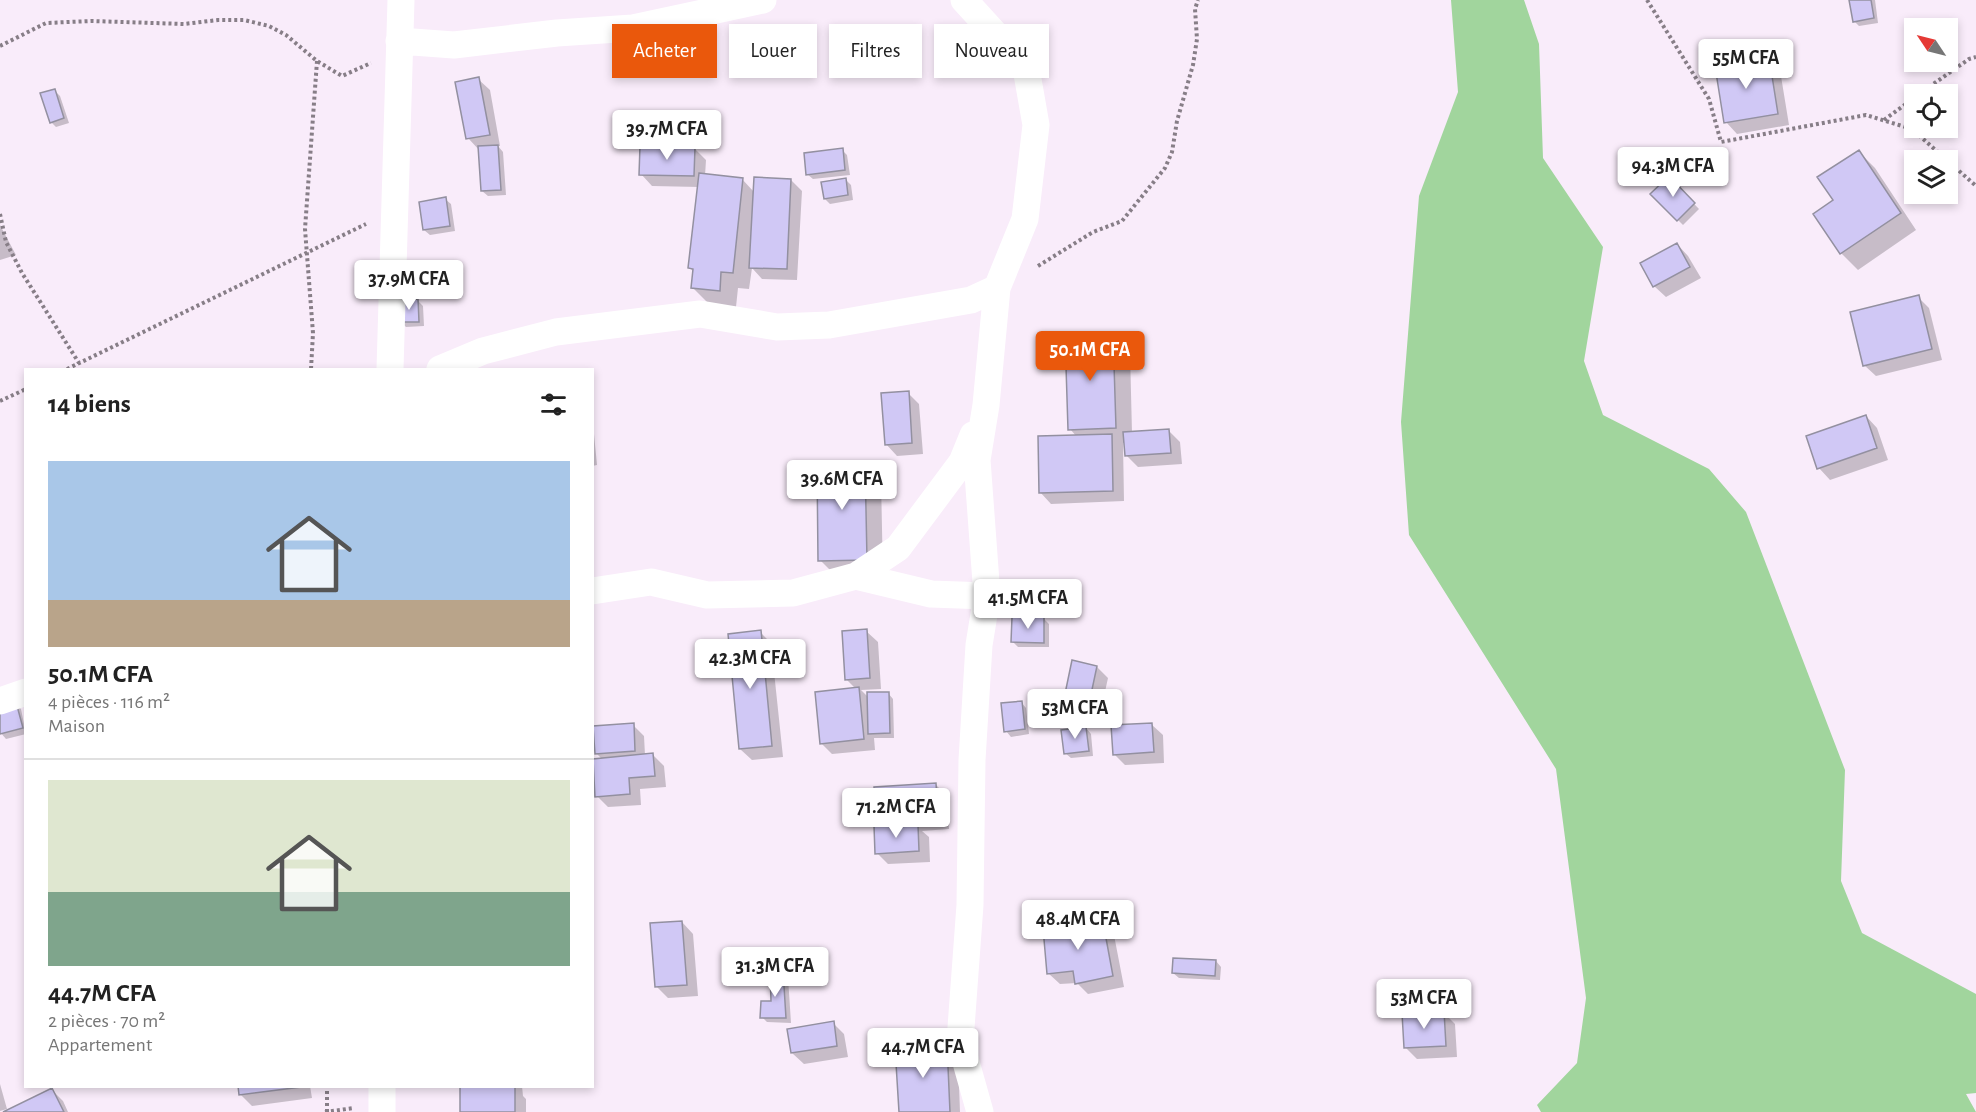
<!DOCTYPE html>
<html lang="fr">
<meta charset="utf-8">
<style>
body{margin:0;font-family:"Alegreya Sans",sans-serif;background:#f6f6f6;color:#222;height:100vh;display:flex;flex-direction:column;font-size:22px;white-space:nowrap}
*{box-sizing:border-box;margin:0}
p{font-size:20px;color:#767676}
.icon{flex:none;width:33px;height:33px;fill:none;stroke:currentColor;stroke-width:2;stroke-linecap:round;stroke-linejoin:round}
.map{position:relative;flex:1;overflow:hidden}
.side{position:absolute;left:24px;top:368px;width:570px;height:720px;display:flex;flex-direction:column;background:#fff;border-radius:0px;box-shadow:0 3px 9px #0003}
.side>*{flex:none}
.guide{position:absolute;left:612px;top:24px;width:570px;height:54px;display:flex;gap:12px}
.needle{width:39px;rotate:305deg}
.fabs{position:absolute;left:1904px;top:18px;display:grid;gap:12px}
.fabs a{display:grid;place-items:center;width:54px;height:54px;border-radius:0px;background:#fff;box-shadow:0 3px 9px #0003;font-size:30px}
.price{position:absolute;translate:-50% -51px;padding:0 14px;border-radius:6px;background:#fff;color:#222;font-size:20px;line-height:39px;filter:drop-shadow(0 2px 3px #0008)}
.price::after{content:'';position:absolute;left:50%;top:36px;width:18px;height:14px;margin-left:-9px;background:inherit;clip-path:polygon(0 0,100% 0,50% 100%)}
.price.active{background:#ea580c;color:#fff}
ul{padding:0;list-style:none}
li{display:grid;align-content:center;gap:12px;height:318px;padding:0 24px}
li+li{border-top:2px solid #e0e0e0}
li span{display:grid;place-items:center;height:186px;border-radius:0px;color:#555}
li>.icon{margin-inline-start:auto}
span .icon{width:108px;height:108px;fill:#fffc;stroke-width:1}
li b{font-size:26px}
h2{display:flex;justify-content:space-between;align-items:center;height:72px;padding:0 24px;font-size:26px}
.pill{padding:0 21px;border-radius:0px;background:#fff;box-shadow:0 3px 9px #0003;font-size:21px;line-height:54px}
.pill.active{background:#ea580c;color:#fff}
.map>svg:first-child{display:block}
.green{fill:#a1d59d}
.shadow{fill:#0003}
.building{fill:#d0c8f5;stroke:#9390a0;stroke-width:1.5}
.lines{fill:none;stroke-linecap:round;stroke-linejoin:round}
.path{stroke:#877e87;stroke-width:4;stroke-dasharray:3 3;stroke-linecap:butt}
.street{stroke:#fff;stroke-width:27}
</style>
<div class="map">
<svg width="1976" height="1112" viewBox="0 0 1976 1112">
<rect width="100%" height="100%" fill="#f9ecfa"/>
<path class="green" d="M1451 0H1524L1539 44 1543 158 1603 247 1584 361 1603 415 1709 469 1746 512 1845 770 1841 881 1862 933 1976 994V1093L1966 1094 1976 1112H1541L1537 1105 1577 1063 1586 998 1556 769 1409 535 1401 422 1419 196 1458 92Z"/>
<path class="shadow" d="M1851 0H1875L1878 23 1859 26 1854 21Z
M1768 59 1780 70 1789 125 1737 134 1726 122Z
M478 79 490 90 500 146H498L503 152 506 195 488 196 482 191 480 151 468 138Z
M54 90 60 96 69 123 56 127 51 122Z
M695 149 706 160 705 176 742 179 754 192 791 180 802 191 797 280 762 279 752 268 749 289 738 288 736 307 710 305 693 288 694 272 690 268 699 187 652 186 641 174Z
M842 150 847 155 850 175 813 179 807 174Z
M1858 151 1875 168 1916 230 1858 270 1841 253Z
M1669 178 1699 209 1683 225 1652 194Z
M846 180 851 185 853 200 830 204 825 199Z
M445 199 451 204 455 231 430 235 424 230Z
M0 225 16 255 0 260Z
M1677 244 1688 256 1701 278 1666 297 1654 286Z
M1918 297 1929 308 1942 360 1876 376 1864 365Z
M417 300 423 306 424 326 406 327 401 322Z
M1113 335 1130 352 1132 433 1168 430 1180 442 1182 464 1138 467 1126 455 1125 443H1123L1124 501 1051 504 1040 492 1077 437 1070 429Z
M908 393 919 404 923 454 897 456 886 444Z
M1866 416 1877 428 1888 460 1830 480 1819 468Z
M592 432 594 434 597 465 592 466Z
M864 463 881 480 883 576 837 577 820 560Z
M1044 619 1049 624V647H1018L1013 642Z
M866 631 878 642 881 689 861 690 869 698 888 693 893 699 894 738H874L875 750 832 754 821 743 856 689 846 679Z
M760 632 771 643 783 757 752 760 740 749Z
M1097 667 1108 678 1097 728 1074 724 1062 712Z
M1021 702 1026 708 1029 734 1011 737 1006 731Z
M16 704 21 709 26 734 6 739 0 732Z
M1151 724 1163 735 1164 763 1125 765 1114 754Z
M633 725 644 736 645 755 652 754 664 766 666 787 640 789 641 805 608 807 598 797H592V767L595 770 603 760 596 753Z
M1086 728 1091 734 1093 756 1071 758 1065 753Z
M936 785 947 796 949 829 922 831 929 837 930 862 888 864 877 853 883 828 876 821Z
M682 922 693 934 698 996 668 998 657 987Z
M1103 923 1114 935 1124 987 1088 994 1077 983 1060 984 1048 973Z
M1216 961 1221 967 1220 980 1179 978 1173 973Z
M783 972 788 977 791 1023 767 1022 762 1017 773 1003Z
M1444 1013 1455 1024 1457 1057 1417 1059 1406 1048Z
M833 1023 844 1034 848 1057 804 1064 792 1053Z
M946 1046 958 1057 960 1112H900Z
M0 1084 7 1109 0 1111Z
M239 1086H310L312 1098 252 1106 240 1094Z
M472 1086H522L523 1096 526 1099V1112H461Z
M52 1090 63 1101 68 1112H7Z"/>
<path class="building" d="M1849 0H1871L1874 18 1853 22Z
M1769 57 1778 114 1724 123 1715 66Z
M479 77 490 135 466 139 455 82Z
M55 89 64 118 50 123 40 93Z
M498 145 501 190 481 191 478 146Z
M640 146 695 147 694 176 639 175Z
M843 148 845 170 806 175 804 153Z
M1859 150 1901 213 1840 254 1813 214 1833 200 1817 177Z
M699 173 743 178 733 273 721 272 720 291 691 288 693 269 688 268Z
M1669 176 1695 203 1677 221 1650 194Z
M754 177 791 179 787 269 749 268Z
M846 178 848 195 824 199 821 182Z
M446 197 450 226 423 230 419 202Z
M1677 243 1690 267 1653 287 1640 263Z
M1919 295 1932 349 1863 366 1850 312Z
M418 299 419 322H400L399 300Z
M1113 333 1116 428 1068 430 1065 335Z
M909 391 912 443 885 445 881 393Z
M1866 415 1877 448 1817 469 1806 436Z
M1169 429 1171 453 1125 456 1123 432Z
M1112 434 1113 491 1039 493 1038 436Z
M865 461 867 560 818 561 817 463Z
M1012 617H1044V643L1011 642Z
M867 629 870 678 845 680 842 631Z
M761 630 772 746 739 749 728 634Z
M1072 660 1097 666 1086 718 1061 713Z
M859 687 864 739 820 744 815 692Z
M867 692H889L890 733 868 734Z
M1022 701 1025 729 1004 732 1001 703Z
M16 702 23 728 0 734V707Z
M634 723 635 751 595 754 593 726Z
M1152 723 1154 752 1113 755 1111 725Z
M1086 727 1089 751 1064 754 1061 730Z
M653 753 655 776 629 778 630 794 595 797 593 759Z
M936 783 938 818 875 822 874 787Z
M918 825 919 851 875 854 874 826Z
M682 921 687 985 655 987 650 923Z
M1103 922 1113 976 1075 984 1073 971 1047 974 1043 928Z
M1173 958 1216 960 1215 976 1172 973Z
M783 970 786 1018H760L761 1001H771L770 971Z
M1444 1011 1446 1046 1404 1048 1402 1013Z
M834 1021 837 1046 791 1053 787 1029Z
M947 1044 950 1112H899L895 1047Z
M238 1086H301V1087L239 1095Z
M460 1086H515V1112H460Z
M52 1088 64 1112H3Z"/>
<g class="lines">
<path class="path" d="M1647 0 1709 99 1721 142 1866 115 1912 129 1976 186
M0 46 46 23 92 21 184 24 218 20H244L269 26 286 35 317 61 342 76 371 63
M1919 94 1969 59 1976 57
M1884 120 1914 98
M0 214 6 242 22 273 79 363
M1038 266 1093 232 1122 221 1165 168 1172 152 1177 121 1193 65 1197 39 1195 9 1198 0
M67 369 366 224
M311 369 313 333 305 229 317 61
M0 401 26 389
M325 1112 354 1108
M327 1112V1086"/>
<path class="street" d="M964 0 1026 68 1036 125 1025 219 997 288 986 405 977 460 987 596 979 645 972 760 970 905 960 1041 980 1112
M399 41 454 45 557 33 633 28 763 0
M390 369 401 0
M440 369 483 351 556 332 700 314 777 327 829 325 971 300 997 288
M856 576 931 594 987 596
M592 591 651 582 707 595 793 593 856 576 898 548 962 462 973 435
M0 701 26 692
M382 1086V1112"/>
</g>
</svg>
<div class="fabs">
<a><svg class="needle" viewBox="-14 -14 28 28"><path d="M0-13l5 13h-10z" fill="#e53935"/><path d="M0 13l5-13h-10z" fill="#767676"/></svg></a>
<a><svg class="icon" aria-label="locate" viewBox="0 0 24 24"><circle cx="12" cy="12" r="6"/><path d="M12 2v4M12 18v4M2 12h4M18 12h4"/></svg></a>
<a><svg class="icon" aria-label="layers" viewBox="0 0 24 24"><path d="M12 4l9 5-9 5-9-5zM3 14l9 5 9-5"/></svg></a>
</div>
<b class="price" style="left:1746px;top:90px">55M CFA</b>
<b class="price" style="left:667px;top:161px">39.7M CFA</b>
<b class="price" style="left:1673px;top:198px">94.3M CFA</b>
<b class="price" style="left:409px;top:311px">37.9M CFA</b>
<b class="price active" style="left:1090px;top:382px">50.1M CFA</b>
<b class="price" style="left:842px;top:511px">39.6M CFA</b>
<b class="price" style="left:1028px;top:630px">41.5M CFA</b>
<b class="price" style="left:750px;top:690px">42.3M CFA</b>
<b class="price" style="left:1075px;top:740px">53M CFA</b>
<b class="price" style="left:896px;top:839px">71.2M CFA</b>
<b class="price" style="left:1078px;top:951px">48.4M CFA</b>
<b class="price" style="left:775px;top:998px">31.3M CFA</b>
<b class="price" style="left:1424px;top:1030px">53M CFA</b>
<b class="price" style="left:923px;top:1079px">44.7M CFA</b>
<div class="guide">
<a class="pill active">Acheter</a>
<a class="pill">Louer</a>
<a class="pill">Filtres</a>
<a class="pill">Nouveau</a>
</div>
<section class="side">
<h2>14 biens<svg class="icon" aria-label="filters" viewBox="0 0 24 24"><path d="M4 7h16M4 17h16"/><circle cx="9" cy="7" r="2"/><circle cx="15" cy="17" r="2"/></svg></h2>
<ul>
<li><span style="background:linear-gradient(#a9c7e8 75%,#b9a48a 0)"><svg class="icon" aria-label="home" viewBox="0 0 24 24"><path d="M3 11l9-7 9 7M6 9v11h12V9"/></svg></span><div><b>50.1M CFA</b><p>4 pièces · 116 m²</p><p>Maison</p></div></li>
<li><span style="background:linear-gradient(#dfe7d0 60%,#7fa58c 0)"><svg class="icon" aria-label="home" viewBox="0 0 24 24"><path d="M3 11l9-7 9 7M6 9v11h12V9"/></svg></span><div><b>44.7M CFA</b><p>2 pièces · 70 m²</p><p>Appartement</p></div></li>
</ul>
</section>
</div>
